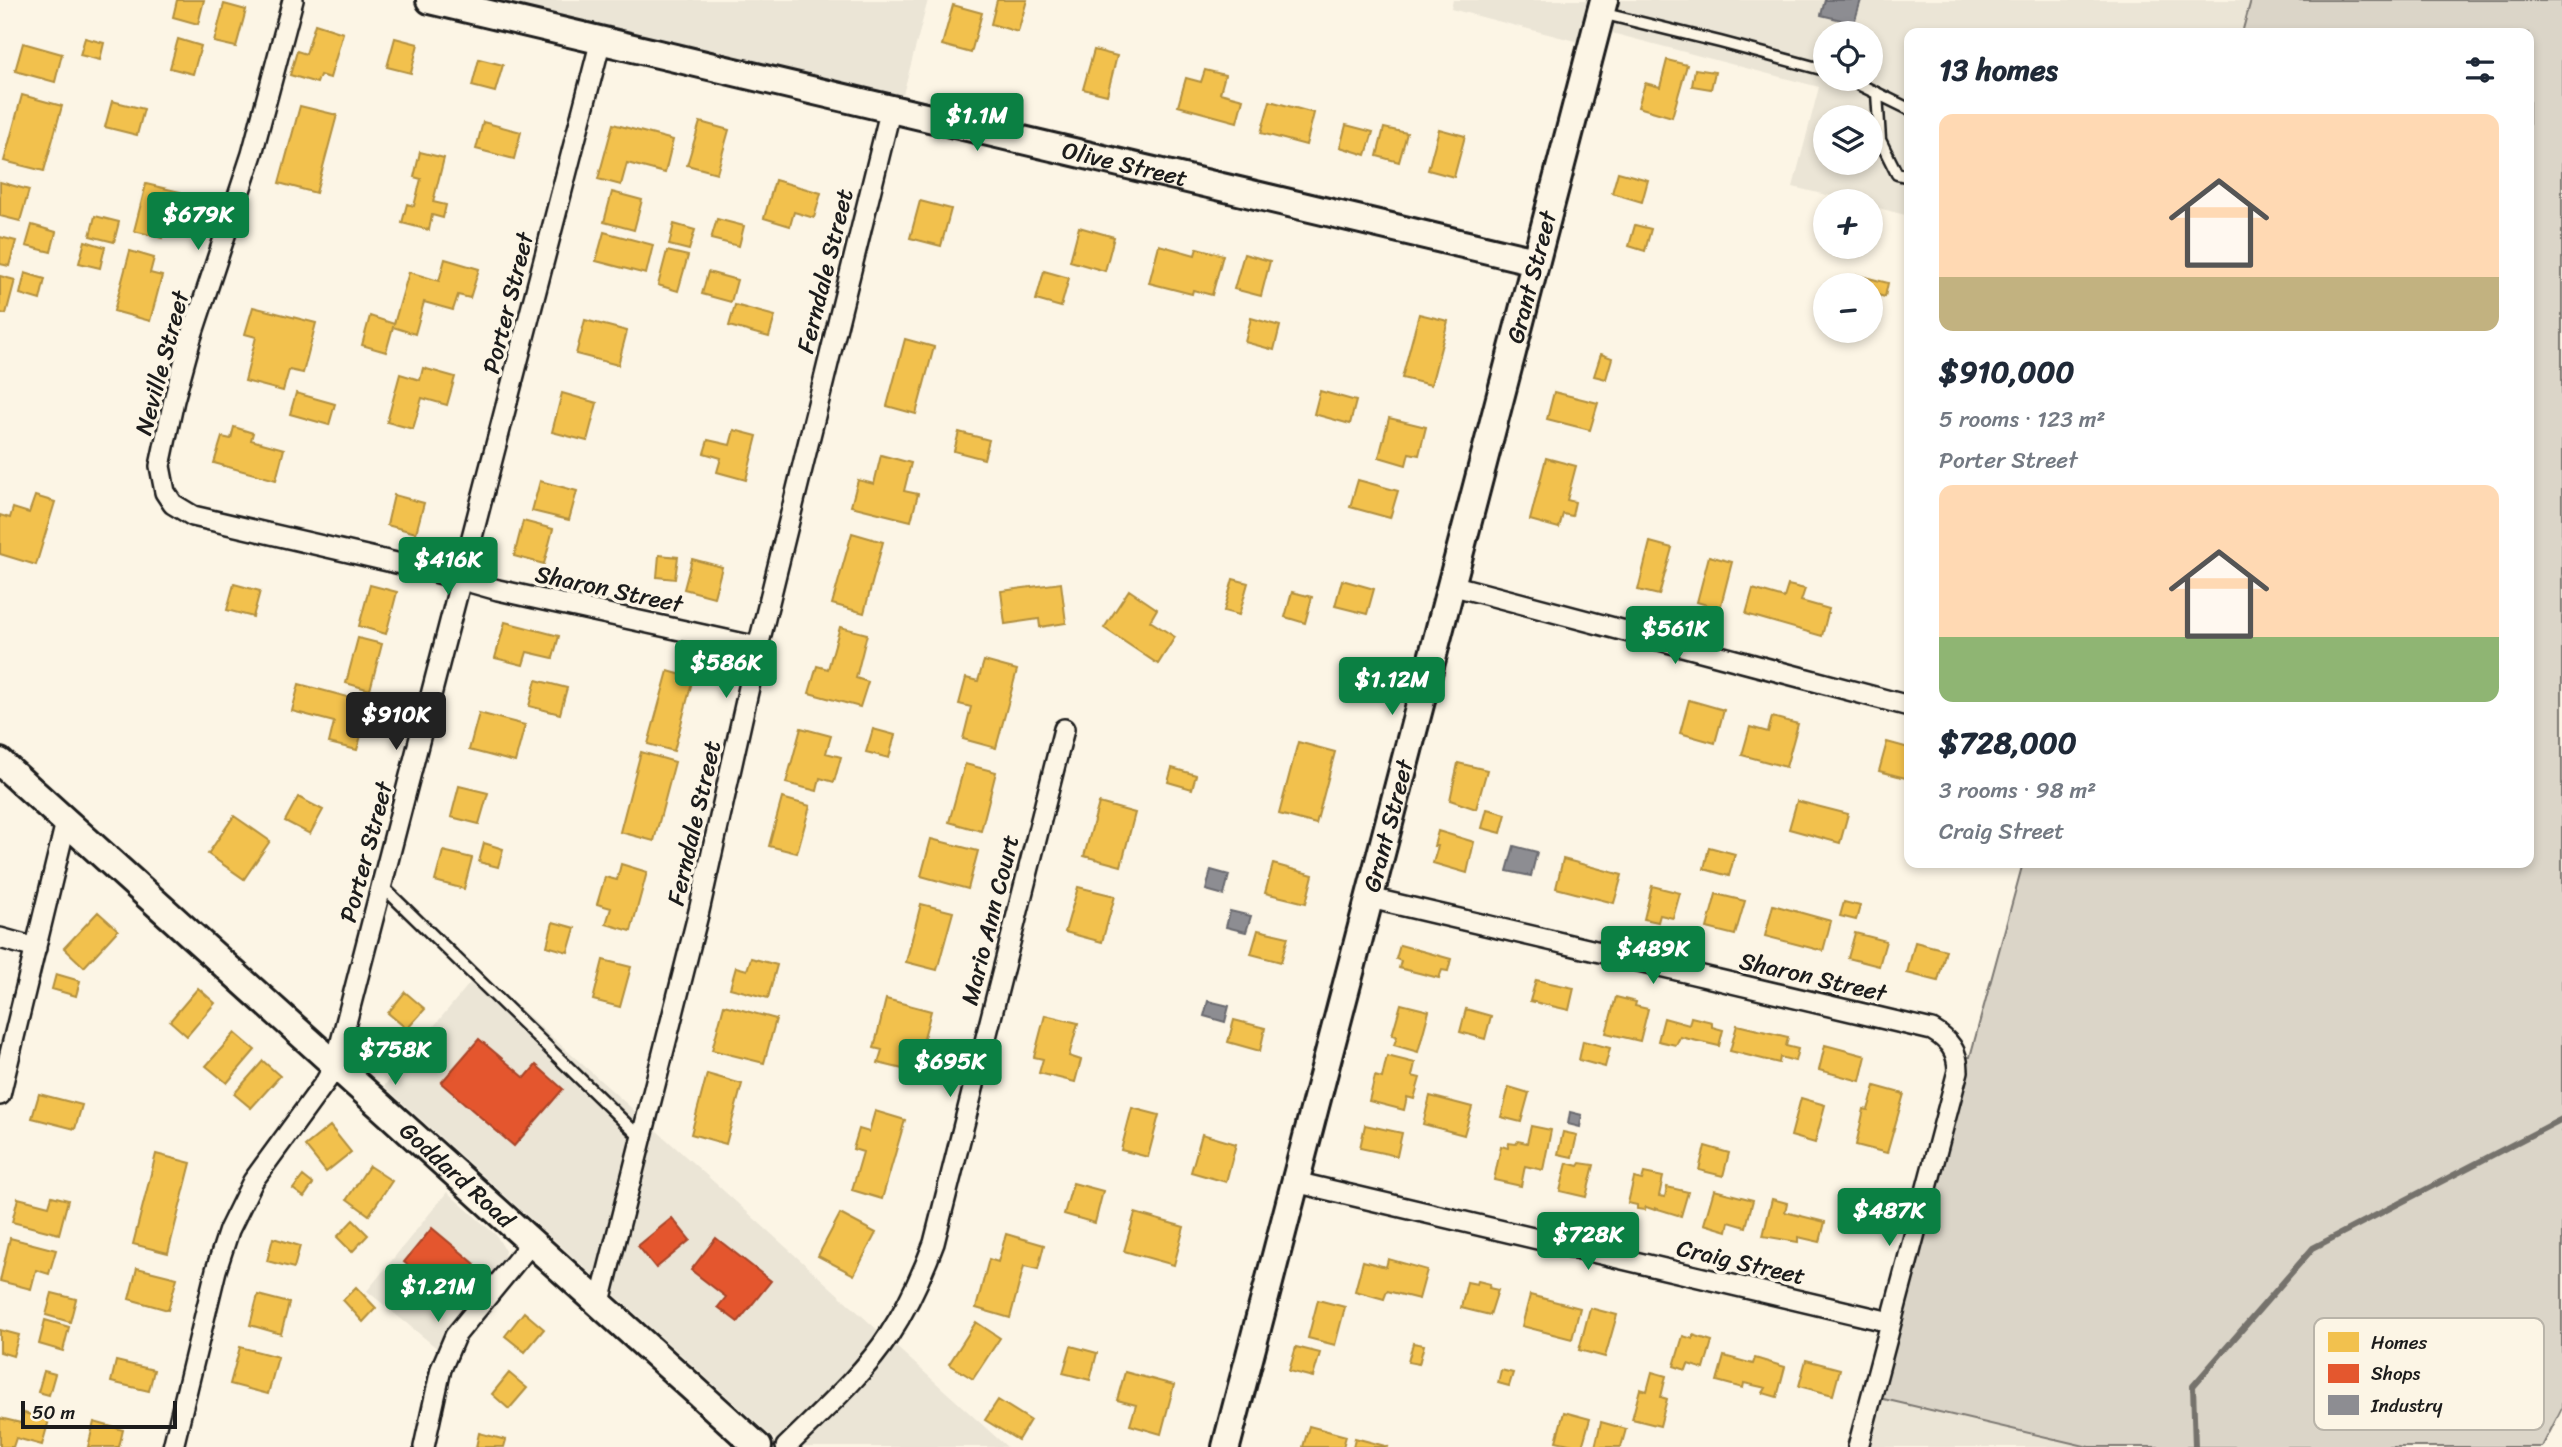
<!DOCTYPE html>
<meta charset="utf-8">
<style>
body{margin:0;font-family:Sriracha,sans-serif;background:#f6f6f7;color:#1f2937;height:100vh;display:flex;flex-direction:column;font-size:26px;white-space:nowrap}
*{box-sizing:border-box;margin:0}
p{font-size:23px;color:#747a83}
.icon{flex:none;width:38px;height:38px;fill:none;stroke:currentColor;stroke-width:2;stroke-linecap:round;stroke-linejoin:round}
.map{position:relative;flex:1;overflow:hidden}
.details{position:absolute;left:1904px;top:28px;width:630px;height:840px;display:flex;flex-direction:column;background:#fff;border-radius:14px;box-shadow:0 4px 10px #0003}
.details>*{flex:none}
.buttons{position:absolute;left:1813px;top:21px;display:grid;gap:14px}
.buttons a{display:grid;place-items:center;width:70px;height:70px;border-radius:50%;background:#fff;box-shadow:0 4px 10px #0003;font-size:35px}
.scale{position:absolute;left:21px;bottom:18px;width:156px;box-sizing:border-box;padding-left:7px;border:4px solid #1c1c1c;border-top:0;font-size:19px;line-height:24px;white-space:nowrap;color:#1c1c1c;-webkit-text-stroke:5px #fcf5e5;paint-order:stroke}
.price{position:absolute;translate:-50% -60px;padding:0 16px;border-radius:7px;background:#0b8043;color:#fff;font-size:23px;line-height:46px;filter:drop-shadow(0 2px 4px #0008)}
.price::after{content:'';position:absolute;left:50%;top:42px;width:21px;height:16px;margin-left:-10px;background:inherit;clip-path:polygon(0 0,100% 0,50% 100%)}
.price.active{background:#222;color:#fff}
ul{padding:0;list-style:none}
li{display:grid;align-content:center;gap:14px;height:371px;padding:0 35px}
li span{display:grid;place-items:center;height:217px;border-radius:14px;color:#555}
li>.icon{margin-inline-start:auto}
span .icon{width:126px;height:126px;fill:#fffc;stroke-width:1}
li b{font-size:30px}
h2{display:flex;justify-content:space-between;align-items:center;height:84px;padding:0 35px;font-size:30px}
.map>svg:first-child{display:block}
.built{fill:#ebe5d6;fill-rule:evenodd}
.green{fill:#dbd5c8;stroke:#7c7872;stroke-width:2}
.homes{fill:#f2c14e;stroke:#b2903f;stroke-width:2}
.shops{fill:#e4572e;stroke:#a84529;stroke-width:2}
.industry{fill:#8d8d92;stroke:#6b6b6f;stroke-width:2}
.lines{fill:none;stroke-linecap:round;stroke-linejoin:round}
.stream{stroke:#75726c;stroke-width:6}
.lane-casing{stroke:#1c1c1c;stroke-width:15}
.street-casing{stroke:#1c1c1c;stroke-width:24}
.secondary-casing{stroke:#1c1c1c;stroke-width:32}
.lane{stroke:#fcf5e5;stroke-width:10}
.street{stroke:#fcf5e5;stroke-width:19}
.secondary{stroke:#fcf5e5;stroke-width:26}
.labels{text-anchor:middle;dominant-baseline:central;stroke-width:7;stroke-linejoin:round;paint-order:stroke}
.street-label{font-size:24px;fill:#1c1c1c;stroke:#fcf5e5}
.key{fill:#fcf5e5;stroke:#b9b4a9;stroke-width:2}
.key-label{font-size:19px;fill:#1c1c1c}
</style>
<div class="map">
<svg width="2562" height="1447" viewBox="0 0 2562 1447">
<rect width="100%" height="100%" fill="#fcf5e5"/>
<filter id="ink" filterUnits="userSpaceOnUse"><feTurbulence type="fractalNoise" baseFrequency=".0143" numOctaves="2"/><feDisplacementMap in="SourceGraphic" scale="14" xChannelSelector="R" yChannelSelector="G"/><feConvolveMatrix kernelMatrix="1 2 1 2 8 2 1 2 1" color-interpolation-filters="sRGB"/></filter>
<g filter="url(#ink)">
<path class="built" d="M487 0H928L902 98 694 47Z
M1453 0H1589L1579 42 1451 9Z
M1612 0H2251L2242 33H1909V216L1871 206V201H1851L1793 187 1819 87 1604 31ZM1825 33H1871V79H1825ZM1825 117H1871V163H1825Z
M479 972 694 1164 1007 1447H783L384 1086Z
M447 1192 496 1235 505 1250 504 1257 463 1309 438 1349 367 1291Z
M1875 1397 2089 1447H1862Z"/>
<path class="green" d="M2251 0H2562V1408L2542 1447H2089L1875 1397 1961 1057H1970L2023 863H2529V33H2242Z"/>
<path class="homes" d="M177 0H204L198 24 173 17Z
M997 0H1027L1018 32 991 24Z
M224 4 246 10 236 47 214 42Z
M953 5 982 13 971 53 942 45Z
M315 24 343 33 330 78 320 75 317 83 290 75 297 51 306 54Z
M85 38 104 43 100 60 80 55Z
M395 38 418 44 411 73 387 67Z
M178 39 201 46 193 74 170 68Z
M23 43 62 54 55 82 15 71Z
M1094 50 1117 56 1107 95 1083 89Z
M479 59 503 65 495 92 472 86Z
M1667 60 1687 65 1672 117 1638 107 1645 83 1660 87Z
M1695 69 1715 72 1711 89 1692 86Z
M1205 70 1225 75 1220 93 1243 99 1237 122 1178 106 1186 78 1201 82Z
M22 95 62 106 44 171 4 161Z
M112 101 144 109 137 135 105 127Z
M1270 101 1314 113 1306 145 1261 133Z
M300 106 337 115 316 193 279 183Z
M483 122 521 132 514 159 476 149Z
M700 122 729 130 717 173 687 165Z
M613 124 673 140 665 173 627 163 621 185 598 179Z
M1346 125 1373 132 1366 155 1340 147Z
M1384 128 1407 133 1399 162 1377 156Z
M1439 129 1465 136 1454 177 1428 170Z
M420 152 444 158 433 202 446 205 443 218 432 215 429 230 402 223 407 204 414 206 421 179 414 177Z
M1618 172 1648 180 1642 202 1612 193Z
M775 180 821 193 814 218 794 212 790 226 764 218Z
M0 182 29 190 20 221 0 216Z
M146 184 180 192 174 218 168 216 162 238 134 231Z
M612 192 642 200 634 230 604 222Z
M920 201 951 209 941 246 910 238Z
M95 216 119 222 114 242 90 236Z
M717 219 744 226 739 246 711 239Z
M674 224 695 230 689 250 669 245Z
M32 225 56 232 51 252 26 246Z
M1635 225 1651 229 1645 251 1629 246Z
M1079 227 1114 237 1105 271 1070 261Z
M604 232 653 245 646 274 596 261Z
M0 237 16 241 9 266 0 264Z
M85 241 105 247 100 268 79 263Z
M1159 245 1195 255 1197 248 1223 255 1212 295 1193 290 1192 294 1149 283Z
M130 251 154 258 150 273 162 276 150 321 114 311Z
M667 251 688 256 678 291 658 285Z
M1244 254 1270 261 1261 296 1234 289Z
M445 259 479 269 470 298 458 295 453 310 424 302 415 334 393 327 386 352 362 345 370 316 394 324 409 272 439 281Z
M1044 271 1069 278 1061 307 1036 300Z
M708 272 737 280 731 302 702 294Z
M25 273 45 279 40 300 20 294Z
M1857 275 1888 283 1885 297 1874 294 1871 307V285H1854Z
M0 276 15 280 6 314 0 313Z
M735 305 775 316 769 337 729 326Z
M253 307 316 323 303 373 289 370 283 391 245 381 256 337 245 334Z
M1419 314 1448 321 1431 385 1402 378Z
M1251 318 1280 326 1274 350 1245 342Z
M585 320 627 331 618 365 576 354Z
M905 339 934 347 916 414 887 406Z
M1601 354 1612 358 1606 379 1594 376Z
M423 368 455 377 447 405 422 398 413 429 387 422 400 374 420 380Z
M1320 391 1356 401 1350 424 1314 414Z
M1554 392 1598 403 1590 430 1547 419Z
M296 393 335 404 329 425 290 414Z
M562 393 597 403 587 441 552 432Z
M1389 418 1426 427 1419 455 1409 453 1406 465 1379 457Z
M234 427 253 433 251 440 284 449 276 480 214 463 222 437 231 439Z
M734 430 757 436 746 480 717 472 721 458 704 453 708 440 730 445Z
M959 432 989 440 984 459 954 451Z
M881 455 911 463 904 491 918 494 911 521 851 506 858 480 874 484Z
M1546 458 1576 466 1567 500 1575 502 1572 516 1563 514 1559 528 1530 520Z
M1358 480 1398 491 1390 518 1350 507Z
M540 481 577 491 569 520 532 511Z
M394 495 424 503 416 533 387 525Z
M35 496 55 502 36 565 0 554V515L10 518 13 508 29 513Z
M523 521 553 529 544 564 514 556Z
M852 533 883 542 864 613 832 604Z
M1650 542 1672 548 1659 595 1638 590Z
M659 555 678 557 675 579 657 577Z
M1709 556 1732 562 1720 609 1697 602Z
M692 559 722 567 714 597 684 589Z
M1233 579 1248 583 1239 615 1224 611Z
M1342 580 1374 589 1367 614 1335 606Z
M1061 583 1066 623 1040 627 1039 619 1005 624 1001 591Z
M234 584 260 591 253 617 227 610Z
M370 585 397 592 386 634 359 626Z
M1788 585 1805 589 1801 601 1829 609 1822 636 1746 614 1753 589 1784 598Z
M1129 590 1157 609 1150 621 1175 637 1158 664 1104 628Z
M1292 592 1312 597 1305 623 1285 617Z
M505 622 559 636 553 658 527 652 523 665 495 658Z
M840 627 867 634 856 678 868 682 860 707 809 693 817 666 828 669Z
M358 638 382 644 370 690 346 683Z
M984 661 1017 670 996 748 963 739 971 707 959 704 966 678 978 681Z
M668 671 693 678 674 751 648 744Z
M536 680 567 688 560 714 529 706Z
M299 684 370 703 357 750 329 743 334 722 292 711Z
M1689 700 1724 710 1715 743 1680 733Z
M479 713 525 725 515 762 469 750Z
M1772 717 1798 724 1786 767 1742 755 1750 727 1768 732Z
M801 728 831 736 826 753 841 757 834 782 820 778 817 791 786 783Z
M873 729 895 735 889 758 866 752Z
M1298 742 1335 752 1316 824 1279 814Z
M1887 742 1909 748V779L1879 771Z
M641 752 675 762 654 841 620 832Z
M1458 763 1487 770 1476 809 1450 800Z
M965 764 996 772 981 831 949 822Z
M1172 768 1196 775 1192 789 1168 782Z
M459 786 488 793 479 824 451 817Z
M298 797 323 810 310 834 285 821Z
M782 798 810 806 797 853 769 846Z
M1797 801 1848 814 1840 843 1789 829Z
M1099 803 1135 813 1121 866 1084 856Z
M1487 809 1506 814 1501 833 1482 828Z
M234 816 270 841 244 879 208 854Z
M1438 831 1474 842 1467 873 1433 863 1438 846H1434Z
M931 839 978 851 968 889 921 876Z
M484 843 503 849 498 867 479 862Z
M1709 847 1735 854 1729 876 1704 869Z
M443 851 472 858 464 889 435 881Z
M1563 859 1622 875 1614 903 1556 888Z
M621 864 647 872 631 931 606 924 611 908 597 904 605 877 617 880Z
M1273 864 1313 875 1306 903 1265 893Z
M1652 886 1680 893 1673 918 1660 915 1658 922 1644 919Z
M1078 887 1115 896 1102 942 1065 932Z
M1716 894 1745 901 1735 935 1707 928Z
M1844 902 1860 906 1856 920 1840 916Z
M921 904 953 912 937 970 906 962Z
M1773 905 1831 921 1823 951 1765 936Z
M98 912 118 930 84 967 64 948Z
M553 922 575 928 568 952 547 946Z
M1258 930 1288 937 1281 962 1251 954Z
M1855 933 1886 941 1879 966 1848 958Z
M1915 942 1946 950 1938 981 1907 973Z
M1400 945 1451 959 1448 971 1442 970 1439 978 1399 968 1401 961 1396 959Z
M751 958 777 965 768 998 730 988 736 967 747 970Z
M603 960 631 967 620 1007 593 1000Z
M56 974 80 981 76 996 52 989Z
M1536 980 1574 988 1569 1010 1530 1001Z
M198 988 215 1003 187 1036 170 1021Z
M405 992 425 1009 407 1029 388 1013Z
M1616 997 1636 1002 1635 1006 1648 1009 1640 1041 1606 1033Z
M886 999 931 1011 915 1072 878 1063 882 1050 874 1048Z
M1401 1004 1429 1011 1418 1052 1394 1045 1397 1036 1392 1035Z
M724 1005 776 1019 764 1063 712 1050Z
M1466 1009 1491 1016 1485 1039 1460 1032Z
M1045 1015 1078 1023 1069 1056 1081 1060 1075 1082 1039 1073 1043 1059 1034 1057Z
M1691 1017 1712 1022V1027L1723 1030 1719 1046 1680 1037 1676 1045 1658 1041 1664 1018 1689 1025Z
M1234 1020 1265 1028 1260 1051 1228 1042Z
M1737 1025 1788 1037 1786 1046 1798 1049 1795 1061 1780 1057 1779 1063 1730 1051Z
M235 1033 255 1050 227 1083 206 1066Z
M1583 1041 1610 1048 1605 1067 1579 1060Z
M1825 1045 1866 1056 1860 1081 1819 1070Z
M1387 1056 1415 1063 1412 1076 1420 1078 1414 1099 1407 1097 1404 1110 1369 1101 1375 1076 1382 1078Z
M263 1061 280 1076 251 1108 234 1094Z
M707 1074 742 1084 726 1144 691 1134Z
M1875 1086 1904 1094 1887 1153 1856 1145 1864 1109 1868 1110Z
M1509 1087 1529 1093 1521 1122 1501 1117Z
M39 1094 82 1105 75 1129 32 1118Z
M1430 1096 1472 1107 1464 1135 1423 1124Z
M1801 1098 1825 1105 1815 1143 1791 1136Z
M1132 1108 1159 1115 1148 1157 1121 1150Z
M875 1111 905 1120 882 1199 852 1190 863 1152 853 1149 859 1129 869 1132Z
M1365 1125 1402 1133 1397 1156 1360 1148Z
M330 1126 351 1152 326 1172 305 1146Z
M1531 1126 1551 1130 1543 1170 1525 1166 1521 1186 1494 1180 1501 1146 1508 1148 1509 1143 1516 1144 1518 1141 1527 1143Z
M1563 1132 1577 1135 1572 1157 1558 1154Z
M1202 1134 1236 1144 1226 1182 1191 1172Z
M1705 1146 1729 1153 1723 1176 1699 1170Z
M156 1154 191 1163 168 1253 133 1244Z
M1567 1163 1578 1166 1580 1163 1594 1165 1586 1197 1560 1191Z
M369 1166 392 1181 369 1215 347 1199Z
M1644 1173 1663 1177 1659 1196 1665 1197 1667 1187 1688 1192 1681 1216 1655 1208V1210L1646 1207 1644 1210 1637 1209V1205L1628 1203 1634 1178 1642 1180Z
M303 1176 313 1184 304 1197 293 1189Z
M1073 1183 1103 1191 1095 1223 1064 1214Z
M1714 1190 1753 1200 1746 1227 1729 1222 1727 1231 1704 1224Z
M52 1196 68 1200 59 1234 12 1222 18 1198 49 1206Z
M1772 1199 1787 1203 1785 1212 1825 1222 1820 1242 1798 1237V1242L1763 1236Z
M1135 1213 1184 1227 1174 1265 1124 1251Z
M840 1214 876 1233 854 1275 818 1256Z
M353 1220 368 1235 352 1252 337 1237Z
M1006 1234 1044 1245 1038 1269 1024 1266 1010 1318 976 1308 989 1259 998 1262Z
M10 1238 56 1250 49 1274 36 1270 31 1289 0 1281Z
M273 1238 300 1246 294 1268 267 1261Z
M1388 1259 1427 1270 1419 1299 1387 1291 1384 1299 1355 1291 1363 1261 1386 1267Z
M137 1268 177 1278 168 1310 129 1299Z
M1478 1281 1490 1284 1489 1288 1498 1290 1490 1315 1461 1308 1467 1282 1477 1284Z
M356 1287 376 1308 363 1322 343 1300Z
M52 1293 76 1299 70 1322 46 1315Z
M258 1295 289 1303 281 1334 250 1325Z
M1530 1295 1580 1308 1572 1339 1522 1326Z
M1318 1300 1345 1307 1335 1345 1308 1338Z
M1590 1308 1617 1315 1605 1357 1579 1350Z
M524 1312 544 1329 525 1352 505 1336Z
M45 1320 69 1327 63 1351 39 1344Z
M976 1322 1000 1338 973 1379 949 1364Z
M0 1330 19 1335 13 1356 0 1352Z
M1693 1335 1712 1341 1704 1369 1688 1364 1686 1370 1674 1366 1683 1336 1693 1339Z
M1413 1343 1424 1345 1419 1364 1408 1362Z
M1071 1346 1097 1353 1090 1380 1063 1373Z
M240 1347 278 1357 268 1394 230 1384Z
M1296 1347 1320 1353 1313 1377 1289 1371Z
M1724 1356 1753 1364 1755 1358 1785 1367 1777 1397 1763 1393 1766 1388 1744 1383 1743 1388 1717 1381Z
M1806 1360 1840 1369 1833 1395 1799 1386Z
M116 1361 154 1370 149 1391 111 1382Z
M1501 1370 1513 1373 1509 1386 1498 1383Z
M44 1371 55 1374 49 1395 38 1392Z
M1125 1372 1174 1385 1161 1434 1130 1425 1136 1405 1117 1400Z
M1652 1372 1666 1376 1661 1397 1667 1399 1660 1426 1632 1419 1640 1389 1647 1391Z
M509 1373 527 1388 509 1409 492 1394Z
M998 1400 1030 1420 1018 1440 985 1420Z
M1564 1412 1590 1419 1582 1447 1556 1441Z
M24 1413 49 1420 42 1445 16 1438 13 1447H0V1418L21 1423Z
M94 1422 123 1430 119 1447H88Z
M1601 1422 1626 1429 1621 1447H1595Z
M1309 1426 1346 1436 1343 1447H1303Z
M479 1433 506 1440 504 1447H476Z
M1355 1438 1389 1447H1353Z"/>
<path class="shops" d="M479 1039 525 1078 536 1065 563 1089 514 1146 441 1083Z
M672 1218 690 1240 656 1268 638 1246Z
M432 1228 475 1264 447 1298 404 1262Z
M716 1238 771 1281 738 1322 718 1307 726 1297 691 1270Z"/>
<path class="industry" d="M1825 0H1861L1854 23 1821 15Z
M1514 846 1537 852 1531 876 1507 871Z
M1211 870 1229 875 1224 895 1206 890Z
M1230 911 1251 916 1246 932 1226 927Z
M1208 1001 1229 1006 1225 1022 1204 1016Z
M1570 1112 1582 1115 1580 1127 1568 1124Z"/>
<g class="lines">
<path class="stream" d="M2195 1447 2193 1386 2313 1248 2562 1119"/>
<g class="lane-casing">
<path id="lane" d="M1601 13 1720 42 1825 70
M1848 79 1909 109
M1877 93 1880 140 1897 174 1909 177
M382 886 642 1139"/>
</g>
<g class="street-casing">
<path id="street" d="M293 0 252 154 191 338 174 400 160 466 165 492 173 504 193 516 431 571 498 590 758 647
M1451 585 1909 706
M1370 898 1932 1030C1949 1040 1958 1051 1958 1071L1858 1447
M0 938 36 948
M0 1095 66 822
M1295 1182 1890 1322
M600 1302 699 911 758 647 891 108
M173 1447 216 1270 229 1230 253 1181 326 1081 335 1065 601 40
M424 1447 441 1369 455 1336 532 1242
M786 1447C818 1415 865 1373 889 1335 908 1306 922 1275 934 1243L1064 729"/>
</g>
<g class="secondary-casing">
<g id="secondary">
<path id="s1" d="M430 0 1535 261"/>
<path id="s2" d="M0 762 758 1447"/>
<path id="s3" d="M1226 1447 1604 0"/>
</g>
</g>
<use href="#lane" class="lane"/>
<use href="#street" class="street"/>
<use href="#secondary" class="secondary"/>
</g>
</g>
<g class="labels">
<g class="street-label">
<text stroke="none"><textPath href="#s1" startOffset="714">Olive Street</textPath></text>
<text transform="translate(825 271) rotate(-76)">Ferndale Street</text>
<text stroke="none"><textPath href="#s3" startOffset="1209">Grant Street</textPath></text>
<text transform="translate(508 303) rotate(-76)">Porter Street</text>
<text transform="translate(162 363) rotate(-75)">Neville Street</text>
<text transform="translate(609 589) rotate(12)">Sharon Street</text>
<text transform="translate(694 823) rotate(-77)">Ferndale Street</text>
<text stroke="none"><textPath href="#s3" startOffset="642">Grant Street</textPath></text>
<text transform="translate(366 852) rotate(-75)">Porter Street</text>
<text transform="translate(990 920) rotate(-76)">Mario Ann Court</text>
<text transform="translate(1813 977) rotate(13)">Sharon Street</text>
<text stroke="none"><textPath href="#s2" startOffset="616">Goddard Road</textPath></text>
<text transform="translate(1741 1262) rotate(13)">Craig Street</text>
</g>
</g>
<rect x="2314" y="1318" width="230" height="112" rx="10" class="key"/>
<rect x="2328" y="1332" width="31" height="20" fill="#f2c14e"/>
<rect x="2328" y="1364" width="31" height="19" fill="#e4572e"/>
<rect x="2328" y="1395" width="31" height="20" fill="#8d8d92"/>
<g class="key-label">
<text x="2371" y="1349">Homes</text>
<text x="2371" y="1380">Shops</text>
<text x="2371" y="1412">Industry</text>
</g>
</svg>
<div class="buttons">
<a><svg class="icon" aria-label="locate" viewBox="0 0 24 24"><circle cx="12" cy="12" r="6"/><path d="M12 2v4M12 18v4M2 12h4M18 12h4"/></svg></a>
<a><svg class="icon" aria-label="layers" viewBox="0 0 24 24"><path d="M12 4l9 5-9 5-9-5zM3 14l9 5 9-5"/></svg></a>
<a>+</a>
<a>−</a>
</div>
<div class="scale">50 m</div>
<b class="price" style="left:977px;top:153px">$1.1M</b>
<b class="price" style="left:198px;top:252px">$679K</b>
<b class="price" style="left:448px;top:597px">$416K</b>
<b class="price" style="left:1675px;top:666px">$561K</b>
<b class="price" style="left:726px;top:700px">$586K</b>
<b class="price" style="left:1392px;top:717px">$1.12M</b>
<b class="price active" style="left:396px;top:752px">$910K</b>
<b class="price" style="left:1653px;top:986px">$489K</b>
<b class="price" style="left:395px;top:1087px">$758K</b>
<b class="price" style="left:950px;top:1099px">$695K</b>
<b class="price" style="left:1889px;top:1248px">$487K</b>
<b class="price" style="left:1588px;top:1272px">$728K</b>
<b class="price" style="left:438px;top:1324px">$1.21M</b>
<section class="details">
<h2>13 homes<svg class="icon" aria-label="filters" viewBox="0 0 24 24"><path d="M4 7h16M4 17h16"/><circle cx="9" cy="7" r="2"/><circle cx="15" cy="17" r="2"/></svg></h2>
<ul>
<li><span style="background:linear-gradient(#ffd9b3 75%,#c2b280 0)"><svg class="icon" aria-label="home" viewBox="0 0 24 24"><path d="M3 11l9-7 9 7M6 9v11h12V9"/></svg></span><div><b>$910,000</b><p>5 rooms · 123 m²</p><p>Porter Street</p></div></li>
<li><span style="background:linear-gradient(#ffd9b3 70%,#8fb573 0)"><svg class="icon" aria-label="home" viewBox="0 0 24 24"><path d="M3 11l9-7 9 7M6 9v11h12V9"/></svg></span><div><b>$728,000</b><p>3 rooms · 98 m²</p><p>Craig Street</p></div></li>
</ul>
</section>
</div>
